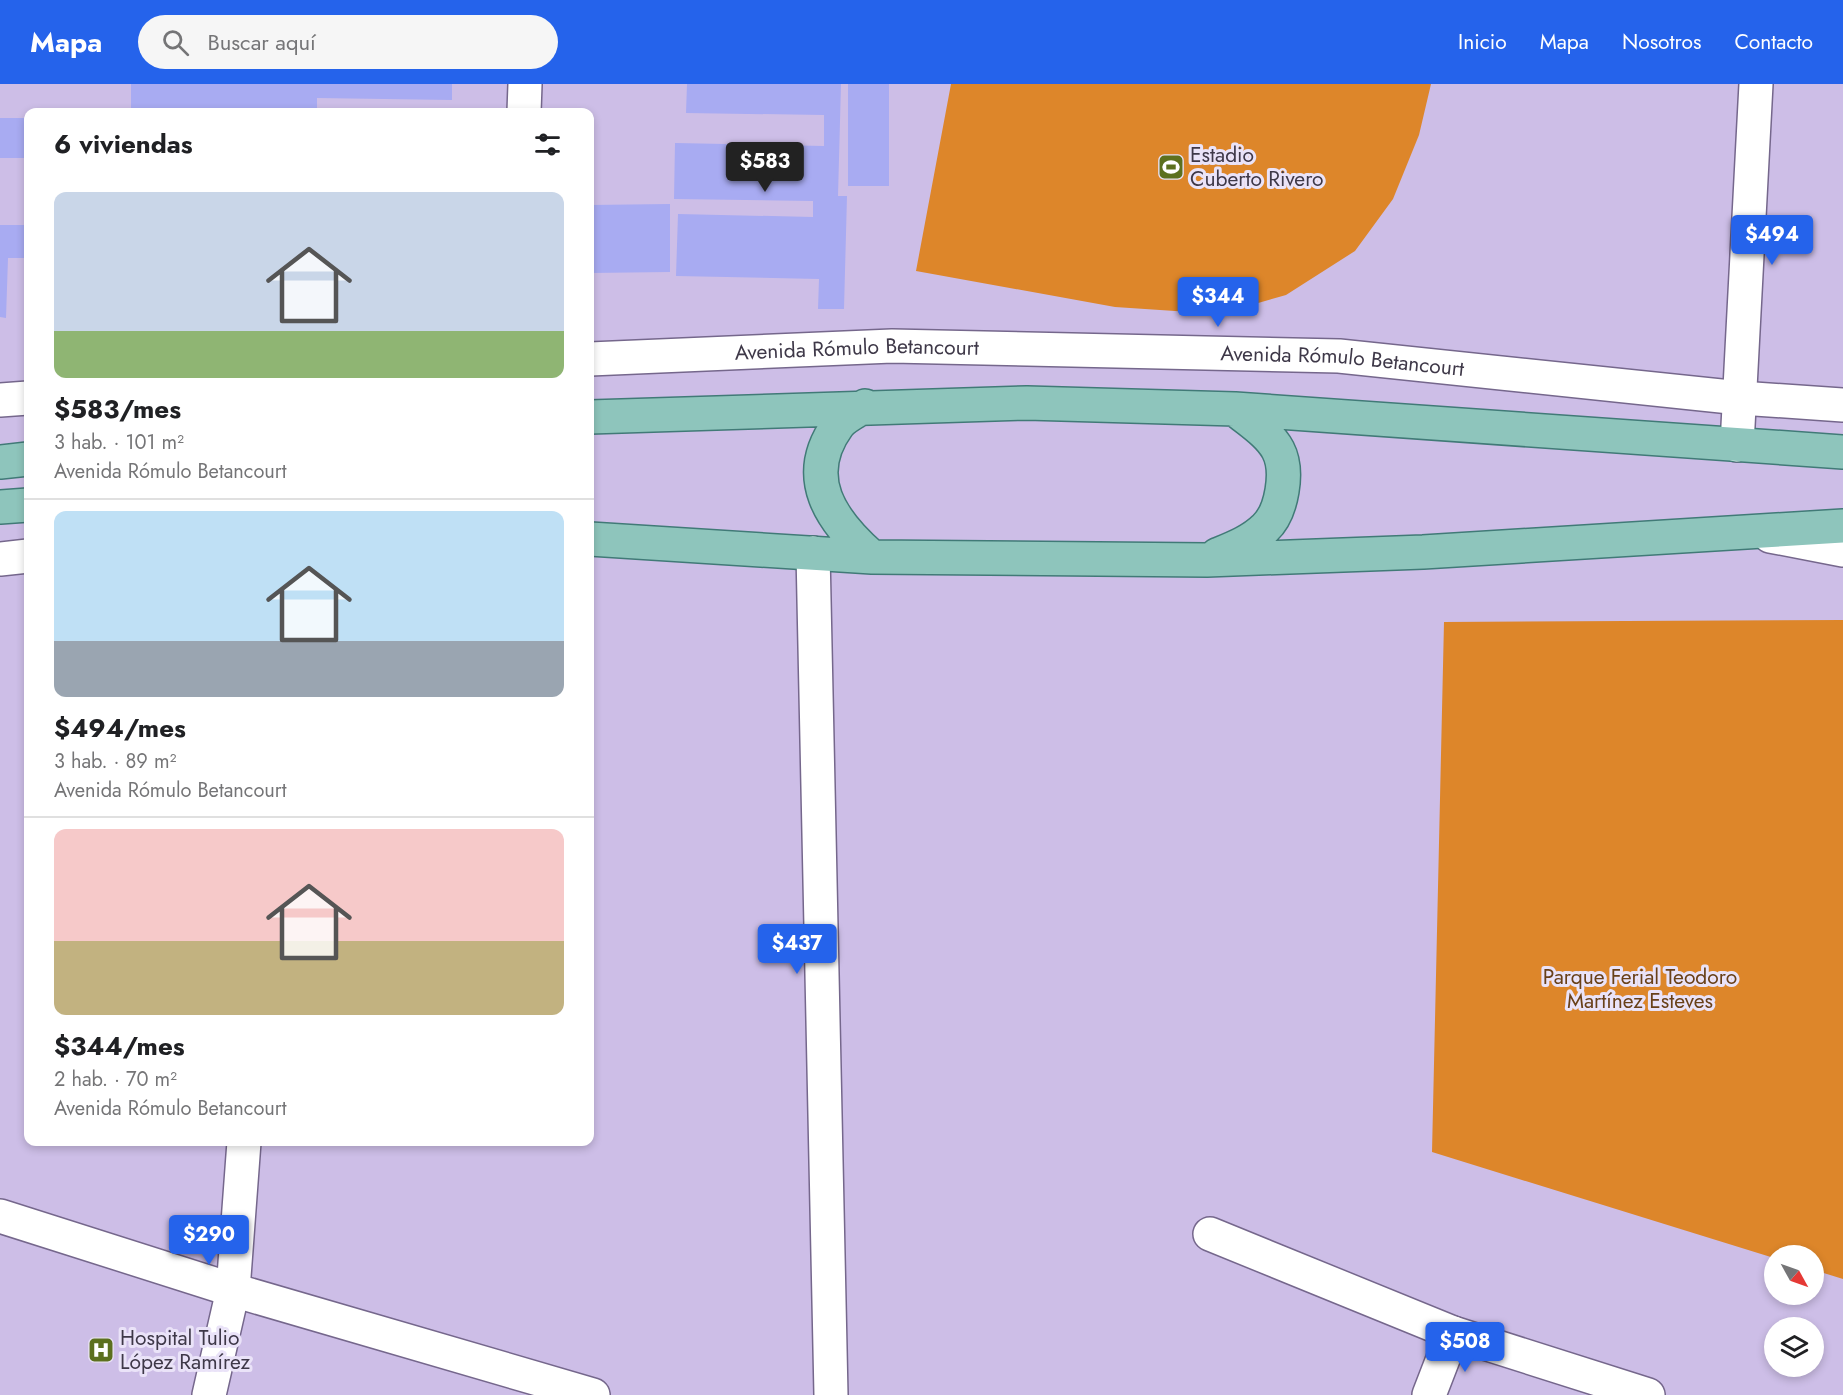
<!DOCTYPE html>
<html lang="es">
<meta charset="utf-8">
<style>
body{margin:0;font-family:Jost,sans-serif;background:#f6f6f6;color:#202124;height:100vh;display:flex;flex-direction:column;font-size:22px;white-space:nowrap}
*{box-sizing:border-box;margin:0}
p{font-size:20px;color:#757577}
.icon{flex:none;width:33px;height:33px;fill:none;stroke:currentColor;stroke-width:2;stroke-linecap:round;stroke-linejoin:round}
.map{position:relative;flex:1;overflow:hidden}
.details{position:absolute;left:24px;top:24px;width:570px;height:1038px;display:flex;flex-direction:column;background:#fff;border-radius:12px;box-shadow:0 3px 9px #0003}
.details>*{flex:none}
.needle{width:39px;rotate:130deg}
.tools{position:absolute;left:1764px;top:1161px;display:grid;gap:12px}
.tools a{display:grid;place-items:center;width:60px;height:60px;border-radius:50%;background:#fff;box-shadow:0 3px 9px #0003;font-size:30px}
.price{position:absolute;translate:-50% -51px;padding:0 14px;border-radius:6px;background:#2563eb;color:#fff;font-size:20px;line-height:39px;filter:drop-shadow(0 2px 3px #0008)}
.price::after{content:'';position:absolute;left:50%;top:36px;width:18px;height:14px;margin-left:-9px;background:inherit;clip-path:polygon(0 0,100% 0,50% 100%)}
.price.current{background:#222;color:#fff}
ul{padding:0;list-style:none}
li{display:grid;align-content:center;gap:12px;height:318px;padding:0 30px}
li+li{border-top:2px solid #e0e0e0}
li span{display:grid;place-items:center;height:186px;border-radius:12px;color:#555}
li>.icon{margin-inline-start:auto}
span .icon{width:108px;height:108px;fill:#fffc;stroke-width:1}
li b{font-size:26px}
h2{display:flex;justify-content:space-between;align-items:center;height:72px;padding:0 30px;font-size:26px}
header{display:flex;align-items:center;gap:36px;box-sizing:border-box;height:84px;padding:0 30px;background:#2563eb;color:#fff}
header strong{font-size:28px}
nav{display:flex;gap:33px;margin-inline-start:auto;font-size:21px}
.search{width:420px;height:54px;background:#f6f6f6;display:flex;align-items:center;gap:15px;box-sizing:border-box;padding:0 21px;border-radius:33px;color:#757577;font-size:22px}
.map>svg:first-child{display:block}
.green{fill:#dd862a}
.building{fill:#a8abf2}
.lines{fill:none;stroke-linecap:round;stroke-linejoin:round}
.street-casing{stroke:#75678c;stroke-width:36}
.primary-casing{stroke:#417a77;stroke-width:36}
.street{stroke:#fff;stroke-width:33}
.primary{stroke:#8ec5bc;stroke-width:33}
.labels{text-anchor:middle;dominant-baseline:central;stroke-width:6;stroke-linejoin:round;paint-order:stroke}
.poi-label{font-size:21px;fill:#3e3848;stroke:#eae3f8;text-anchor:start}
.street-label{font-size:21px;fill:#3e3848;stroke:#eae3f8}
.park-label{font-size:21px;fill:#694018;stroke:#eae3f8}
</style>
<header>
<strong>Mapa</strong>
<div class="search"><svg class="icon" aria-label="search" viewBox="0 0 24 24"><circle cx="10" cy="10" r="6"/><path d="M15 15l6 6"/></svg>Buscar aquí</div>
<nav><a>Inicio</a><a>Mapa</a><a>Nosotros</a><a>Contacto</a></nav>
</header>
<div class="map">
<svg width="1843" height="1311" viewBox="0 0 1843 1311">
<rect width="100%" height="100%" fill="#cdbee7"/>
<path class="green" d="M951 0H1431L1419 51 1393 115 1355 167 1286 211 1220 230 1115 223 916 187Z
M1843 536V1195L1814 1186V1172H1774V1174L1432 1068 1444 538Z"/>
<path class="building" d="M131 0H452V16L317 14V28H131Z
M687 0H841L838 112H847L844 225H818L819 195 676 192 678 130 813 133V117L674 115 675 59 824 62V31L686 29Z
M848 0H889V102H848Z
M0 34H28V74H0Z
M670 120V188L590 189V121Z
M0 141H28V213H25L26 174H8L6 234 0 233Z"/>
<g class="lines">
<g class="street-casing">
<g id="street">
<path d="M524 28 525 0"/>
<path id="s1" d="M590 275 892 262 1339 272 1740 314 1843 321"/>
<path d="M0 316 28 314"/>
<path d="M1737 361 1756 0"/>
<path d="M1770 452 1843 466"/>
<path d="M813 469 831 1311"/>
<path d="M0 475 28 472"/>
<path d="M0 1132 233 1206 593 1311"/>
<path d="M1210 1150 1453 1249 1648 1311"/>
<path d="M209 1311 233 1206 244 1058"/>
<path d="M1429 1311 1453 1249"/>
</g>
</g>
<g class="primary-casing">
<path id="primary" d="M865 322C857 327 844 333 838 341 800 393 831 437 872 473
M590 333 1027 319 1235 325 1843 368
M0 378 28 375
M0 423 28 421
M590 455 872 473 1207 476 1423 468 1843 442
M1217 471C1234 464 1252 457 1265 444 1282 428 1289 387 1278 366 1269 349 1249 337 1235 325"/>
</g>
<use href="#street" class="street"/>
<use href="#primary" class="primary"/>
</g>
<defs>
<g id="stadium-square" transform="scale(1.35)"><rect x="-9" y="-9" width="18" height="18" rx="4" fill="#5c701e" stroke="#eae3f8"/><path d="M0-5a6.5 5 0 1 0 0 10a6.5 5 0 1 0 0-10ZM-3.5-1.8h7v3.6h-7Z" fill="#fff"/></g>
<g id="hospital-square" transform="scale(1.35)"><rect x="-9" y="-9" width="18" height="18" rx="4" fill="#5c701e" stroke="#eae3f8"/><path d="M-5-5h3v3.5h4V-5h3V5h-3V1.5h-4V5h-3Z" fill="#fff"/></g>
</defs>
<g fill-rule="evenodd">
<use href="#stadium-square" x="1171" y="83"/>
<use href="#hospital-square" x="101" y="1266"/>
</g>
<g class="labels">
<g class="poi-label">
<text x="1190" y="71">Estadio<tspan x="1190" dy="24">Cuberto Rivero</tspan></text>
<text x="120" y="1254">Hospital Tulio<tspan x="120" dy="24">López Ramírez</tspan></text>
</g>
<g class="street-label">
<text stroke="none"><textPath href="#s1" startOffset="267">Avenida Rómulo Betancourt</textPath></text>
<text stroke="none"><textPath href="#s1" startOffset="753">Avenida Rómulo Betancourt</textPath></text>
</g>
<g class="park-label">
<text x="1640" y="893">Parque Ferial Teodoro<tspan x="1640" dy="24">Martínez Esteves</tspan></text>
</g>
</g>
</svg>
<div class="tools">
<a><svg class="needle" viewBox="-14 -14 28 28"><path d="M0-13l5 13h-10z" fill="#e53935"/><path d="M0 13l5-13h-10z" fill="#757577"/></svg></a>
<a><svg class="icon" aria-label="layers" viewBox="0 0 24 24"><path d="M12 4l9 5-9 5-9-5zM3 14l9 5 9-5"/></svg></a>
</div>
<b class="price current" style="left:765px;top:109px">$583</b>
<b class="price" style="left:1772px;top:182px">$494</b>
<b class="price" style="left:1218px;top:244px">$344</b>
<b class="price" style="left:797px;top:891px">$437</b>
<b class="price" style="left:209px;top:1182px">$290</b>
<b class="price" style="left:1465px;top:1289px">$508</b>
<section class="details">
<h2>6 viviendas<svg class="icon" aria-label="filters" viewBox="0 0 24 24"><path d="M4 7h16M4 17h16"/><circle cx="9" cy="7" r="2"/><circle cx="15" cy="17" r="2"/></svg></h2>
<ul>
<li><span style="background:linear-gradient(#c9d6e8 75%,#8fb573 0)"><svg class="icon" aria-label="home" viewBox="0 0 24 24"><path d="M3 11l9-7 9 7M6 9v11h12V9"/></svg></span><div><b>$583/mes</b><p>3 hab. · 101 m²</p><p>Avenida Rómulo Betancourt</p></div></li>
<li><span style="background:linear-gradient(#bfe0f5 70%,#9aa5b1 0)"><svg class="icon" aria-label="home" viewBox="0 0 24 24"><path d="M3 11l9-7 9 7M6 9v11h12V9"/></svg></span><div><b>$494/mes</b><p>3 hab. · 89 m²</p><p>Avenida Rómulo Betancourt</p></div></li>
<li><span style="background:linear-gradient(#f6c9c9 60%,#c2b280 0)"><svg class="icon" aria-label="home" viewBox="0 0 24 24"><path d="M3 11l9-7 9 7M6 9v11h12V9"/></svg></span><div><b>$344/mes</b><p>2 hab. · 70 m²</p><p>Avenida Rómulo Betancourt</p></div></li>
</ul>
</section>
</div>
